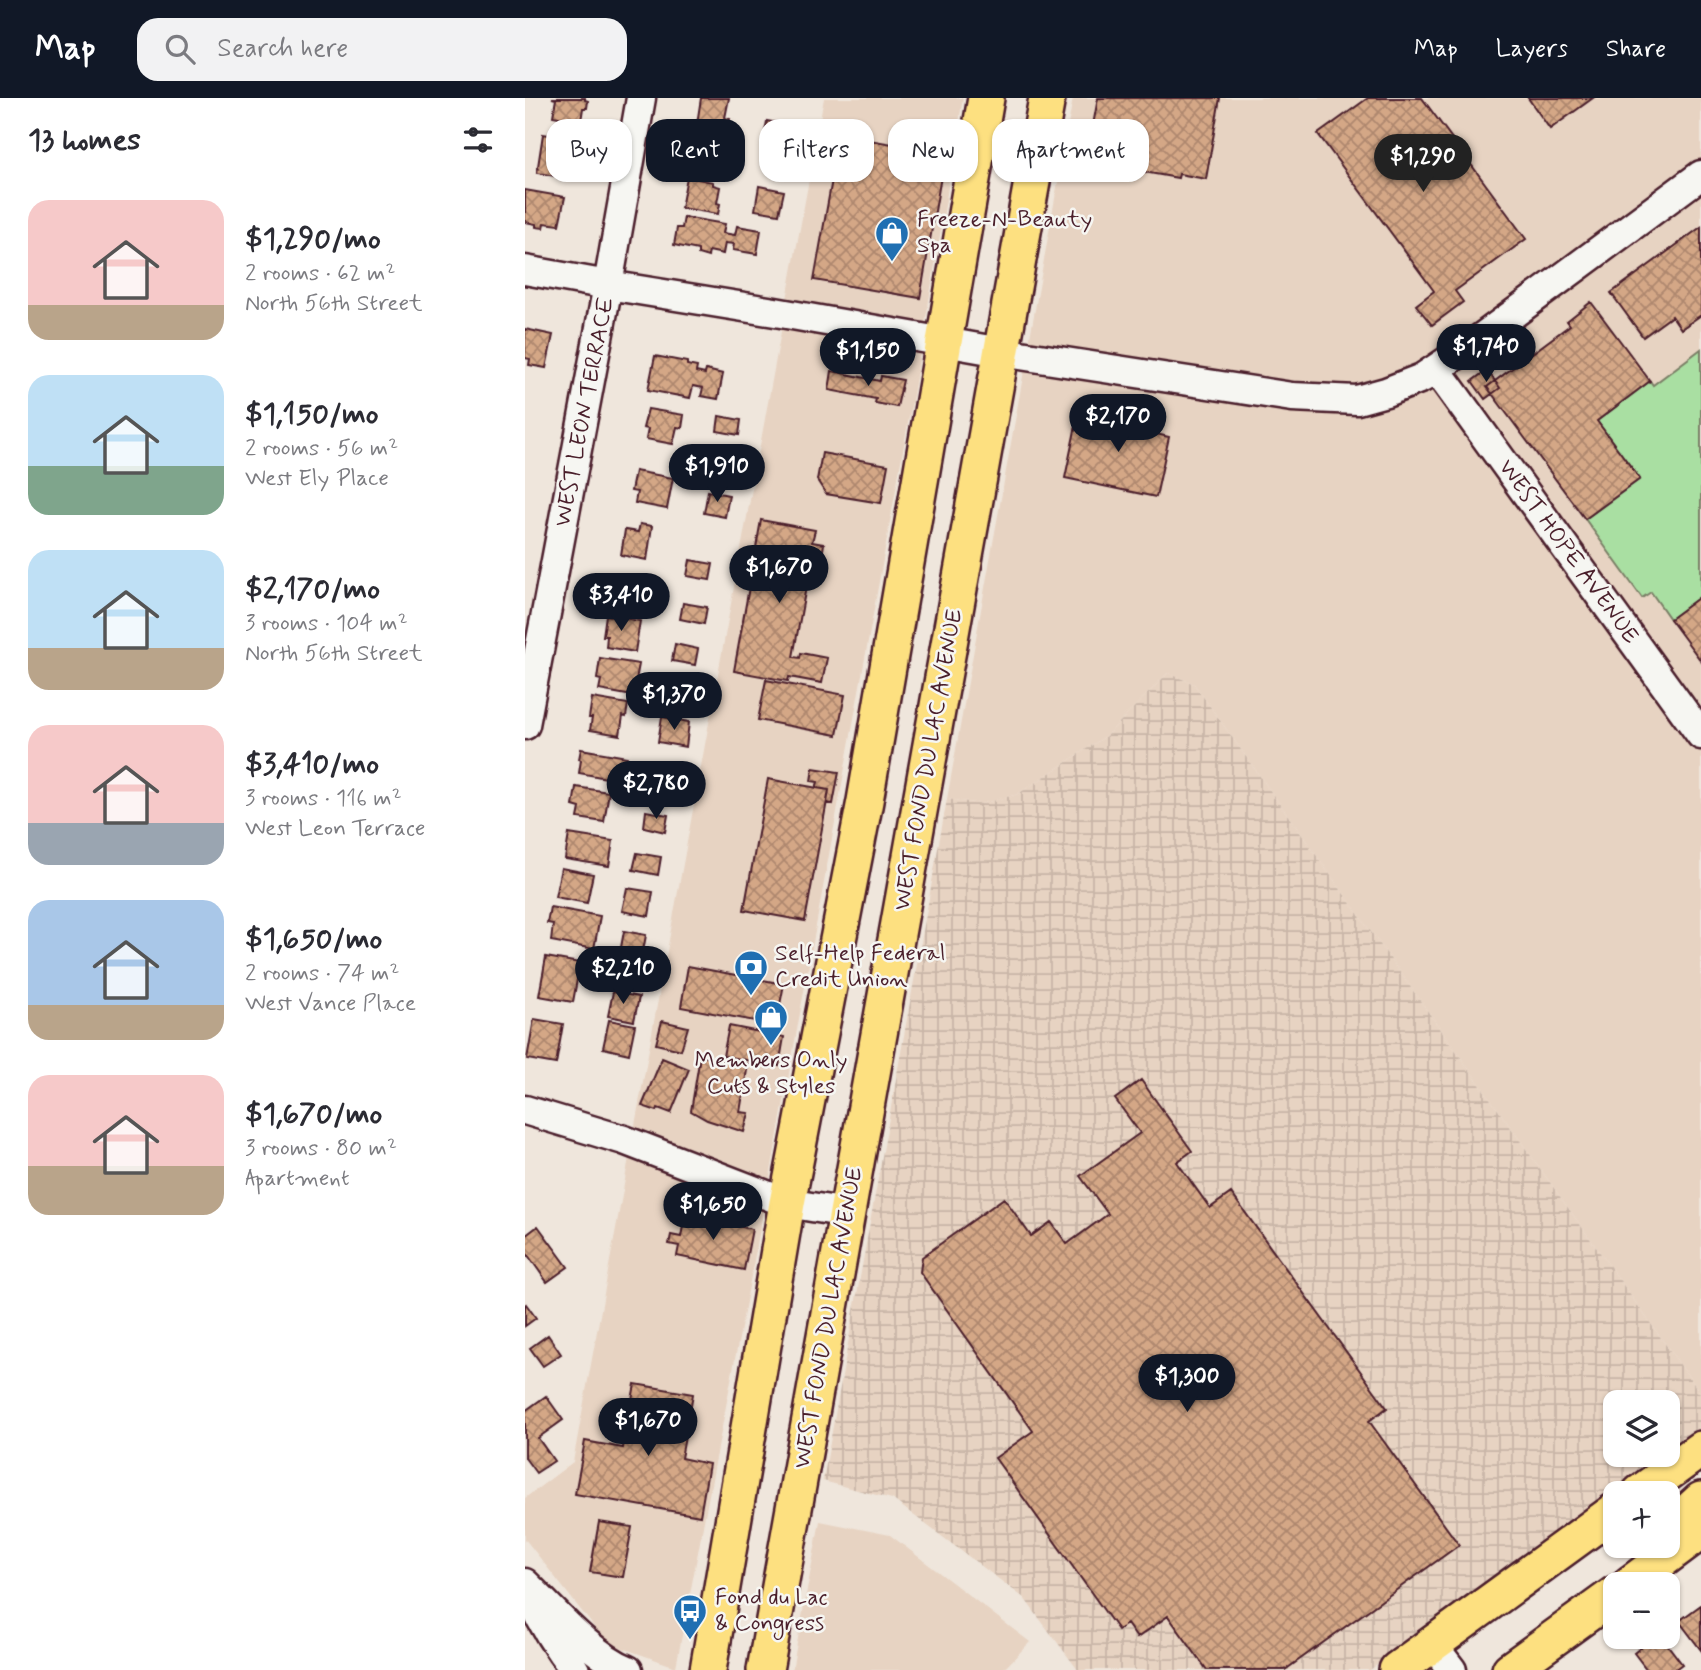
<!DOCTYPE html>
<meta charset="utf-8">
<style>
body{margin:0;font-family:Mynerve,sans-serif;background:#f2f2f3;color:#2b2b33;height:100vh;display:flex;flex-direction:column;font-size:26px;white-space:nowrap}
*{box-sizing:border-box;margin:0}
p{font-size:23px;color:#7c7c81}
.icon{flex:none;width:38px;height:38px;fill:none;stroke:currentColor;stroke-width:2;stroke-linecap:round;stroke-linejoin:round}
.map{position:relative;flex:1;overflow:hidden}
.drawer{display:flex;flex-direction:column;background:#fff;width:525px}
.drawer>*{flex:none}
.hud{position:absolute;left:21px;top:21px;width:665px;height:63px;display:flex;gap:14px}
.tools{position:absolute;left:1078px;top:1292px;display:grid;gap:14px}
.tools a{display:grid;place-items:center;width:77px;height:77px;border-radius:14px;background:#fff;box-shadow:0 2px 5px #0004;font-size:35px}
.price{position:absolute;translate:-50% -60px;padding:0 16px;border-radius:24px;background:#111827;color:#fff;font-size:23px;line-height:46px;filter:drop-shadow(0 2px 4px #0008)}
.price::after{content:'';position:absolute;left:50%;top:42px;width:21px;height:16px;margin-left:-10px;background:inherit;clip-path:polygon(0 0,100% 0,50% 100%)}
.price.selected{background:#222;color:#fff}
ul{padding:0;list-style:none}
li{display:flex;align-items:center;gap:21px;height:175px;padding:0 28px}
li span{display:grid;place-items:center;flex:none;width:196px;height:140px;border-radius:21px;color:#555}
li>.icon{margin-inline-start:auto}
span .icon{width:84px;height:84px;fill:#fffc;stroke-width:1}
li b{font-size:30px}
h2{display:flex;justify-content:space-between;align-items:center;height:84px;padding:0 28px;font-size:30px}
.tag{padding:0 24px;border-radius:21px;background:#fff;box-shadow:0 2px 5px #0004;font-size:24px;line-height:63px}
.tag.selected{background:#111827;color:#fff}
header{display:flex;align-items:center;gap:42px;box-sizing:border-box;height:98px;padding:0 35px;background:#111827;color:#fff}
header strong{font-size:33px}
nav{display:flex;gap:38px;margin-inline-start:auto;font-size:24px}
.search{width:490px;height:63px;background:#f2f2f3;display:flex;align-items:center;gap:18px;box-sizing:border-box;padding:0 24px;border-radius:21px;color:#7c7c81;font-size:26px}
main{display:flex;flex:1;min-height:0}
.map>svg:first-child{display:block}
.built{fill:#e7d3c2}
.industrial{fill:url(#industrial-grid)}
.green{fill:#a9dfa2;stroke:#7a7f66;stroke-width:2}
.building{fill:url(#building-cross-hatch);stroke:#4a1f2b;stroke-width:2}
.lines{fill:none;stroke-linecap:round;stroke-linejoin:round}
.minor-casing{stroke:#4a1f2b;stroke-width:33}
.major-casing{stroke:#4a1f2b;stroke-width:40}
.minor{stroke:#f6f6f2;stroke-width:28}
.major{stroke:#fde080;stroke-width:35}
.labels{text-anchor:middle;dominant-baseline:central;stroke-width:5;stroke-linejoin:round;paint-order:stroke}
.poi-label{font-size:23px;fill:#4a1f2b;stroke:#f6f6f2;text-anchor:start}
.street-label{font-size:23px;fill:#4a1f2b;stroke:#f6f6f2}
</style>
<header>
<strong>Map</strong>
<div class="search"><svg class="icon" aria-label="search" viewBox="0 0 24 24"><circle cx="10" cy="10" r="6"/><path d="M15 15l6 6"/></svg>Search here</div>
<nav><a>Map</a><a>Layers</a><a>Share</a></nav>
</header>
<main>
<section class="drawer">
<h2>13 homes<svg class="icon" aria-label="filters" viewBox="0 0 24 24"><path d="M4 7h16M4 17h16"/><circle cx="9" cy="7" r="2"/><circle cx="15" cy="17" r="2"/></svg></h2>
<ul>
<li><span style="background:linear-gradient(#f6c9c9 75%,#b9a48a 0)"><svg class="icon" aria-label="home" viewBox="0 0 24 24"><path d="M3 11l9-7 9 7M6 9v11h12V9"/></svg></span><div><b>$1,290/mo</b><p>2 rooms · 62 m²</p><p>North 56th Street</p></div></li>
<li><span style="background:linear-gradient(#bfe0f5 65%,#7fa58c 0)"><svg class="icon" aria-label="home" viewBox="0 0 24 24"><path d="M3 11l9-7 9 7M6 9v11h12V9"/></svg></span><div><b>$1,150/mo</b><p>2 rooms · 56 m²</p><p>West Ely Place</p></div></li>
<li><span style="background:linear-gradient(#bfe0f5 70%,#b9a48a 0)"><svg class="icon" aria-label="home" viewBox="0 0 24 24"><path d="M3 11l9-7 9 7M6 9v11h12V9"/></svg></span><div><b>$2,170/mo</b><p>3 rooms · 104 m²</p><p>North 56th Street</p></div></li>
<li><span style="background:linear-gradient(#f6c9c9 70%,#9aa5b1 0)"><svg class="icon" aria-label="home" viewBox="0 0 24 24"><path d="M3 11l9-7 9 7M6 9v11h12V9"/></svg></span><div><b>$3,410/mo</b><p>3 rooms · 116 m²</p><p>West Leon Terrace</p></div></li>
<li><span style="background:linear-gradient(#a9c7e8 75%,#b9a48a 0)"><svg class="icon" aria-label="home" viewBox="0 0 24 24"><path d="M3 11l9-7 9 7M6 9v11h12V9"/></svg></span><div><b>$1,650/mo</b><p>2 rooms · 74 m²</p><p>West Vance Place</p></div></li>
<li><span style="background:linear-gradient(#f6c9c9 65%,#b9a48a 0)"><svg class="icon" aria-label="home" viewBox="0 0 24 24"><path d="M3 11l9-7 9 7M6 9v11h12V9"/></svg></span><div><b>$1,670/mo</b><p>3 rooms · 80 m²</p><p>Apartment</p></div></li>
</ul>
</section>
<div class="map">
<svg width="1176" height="1572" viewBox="0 0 1176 1572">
<defs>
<pattern id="industrial-grid" width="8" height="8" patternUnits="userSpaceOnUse" patternTransform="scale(1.75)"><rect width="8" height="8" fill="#e7d3c2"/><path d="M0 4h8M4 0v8" fill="none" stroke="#c8b5a7"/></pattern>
<pattern id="building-cross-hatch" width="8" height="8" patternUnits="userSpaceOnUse" patternTransform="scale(1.75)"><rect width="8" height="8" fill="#d4a786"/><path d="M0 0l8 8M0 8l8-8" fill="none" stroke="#ae876e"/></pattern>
</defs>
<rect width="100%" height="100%" fill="#efe6dc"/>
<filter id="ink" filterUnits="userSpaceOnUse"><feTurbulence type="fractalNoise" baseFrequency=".0143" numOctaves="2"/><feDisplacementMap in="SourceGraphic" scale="14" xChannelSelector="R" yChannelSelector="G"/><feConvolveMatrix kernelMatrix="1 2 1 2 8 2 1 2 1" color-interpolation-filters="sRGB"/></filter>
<g filter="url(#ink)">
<path class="built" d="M299 0H438L388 298 248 1063 151 1569 81 1544 0 1441V1400L48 1364Z
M548 0H1176V1296L669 586 643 575 581 638 493 696 456 706 422 701Z
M295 1423 365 1437 505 1544 478 1572H267Z"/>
<path class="industrial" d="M643 575 669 586 1176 1296V1329L1143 1354V1304H1090V1356H1139L845 1572H553L499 1500 367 1401 298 1383 422 701 456 706 493 696 581 638Z"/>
<path class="green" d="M1176 251V498L1145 521 1126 494 1117 500 1060 421 1115 381 1072 323 1125 283 1128 287Z"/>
<path class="building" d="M27 0H60V2L63 3 62 10H58L56 23 28 18 31 1Z
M176 0H204L200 20 205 21 204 28H199V31L172 26Z
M573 0H695L681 81 654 76 653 80 579 67V63L562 60Z
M843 0H897L1001 141 930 193 938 204 907 227 891 207 909 193 793 36Z
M1003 0H1068L1025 31Z
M242 23 268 28 264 45 239 40Z
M18 36 50 41 43 80 12 75Z
M315 37 420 55 395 200 289 182Z
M171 39 196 43 193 63 198 64 197 70 191 69V73L166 69Z
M162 79 188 84V87L195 89 192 105 195 106 193 116 156 110Z
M234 88 259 93 254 116 230 112Z
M0 92 40 99 34 127 19 125 18 130 11 129V126L0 124Z
M159 119 200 126 198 135 210 137 212 128 236 132 232 156 208 152 209 146 200 145 198 156 184 153 183 159 173 156V152L149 147 152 130H157Z
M1176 129V217L1156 231 1147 218 1118 239 1086 195Z
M1066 204 1125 283 1072 323 1115 381 1060 421 962 289 1045 227 1042 223Z
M0 231 28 237 21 270 4 267 5 261 0 260Z
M130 258 162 264V267L172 269 171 274 180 276 181 272 198 276 193 301 176 298 178 290 168 288 165 300 123 292Z
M962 272 975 290 960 301 947 283Z
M307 273 355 283 356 278 378 282 372 309 350 305 351 301 304 292Z
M594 309 618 314 614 332 644 339 631 399 540 380 553 318 591 326Z
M123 311 159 317 157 330 152 329 148 346 121 341 123 331 118 330Z
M194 318 216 322 214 337 192 333Z
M297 355 363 367 356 405 301 396 292 382Z
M110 373 148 380 142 411 110 405 112 394 106 393Z
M183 393 204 397 200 419 179 415Z
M236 422 290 432 287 444 299 446 295 469 285 467 268 559 275 560 276 555 302 560 297 585 264 579 263 583 209 573Z
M115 426 127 428 122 462 96 457 100 432 113 434Z
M165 462 188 466 185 482 162 478Z
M92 477 131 484 125 514 86 507Z
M1176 498V563L1145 521Z
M158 505 182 509 179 526 155 521Z
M81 517 115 523 110 554 81 549 82 538H78Z
M150 546 173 551 170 567 147 563Z
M75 560 114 566 108 598 74 592 76 582 72 581Z
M241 582 320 597 312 637 233 622Z
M142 587 165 591 162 609 139 604Z
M67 600 103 606 101 619 98 618 95 637 65 632 67 620H64Z
M137 619 164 624 161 649 133 644Z
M56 651 102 659 98 683 54 675 56 662 54 661Z
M122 670 146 674 143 691 120 686Z
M288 670 314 674 308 706 302 705 304 692 291 690 293 684 286 683Z
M243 681 304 692 280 823 219 812Z
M51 689 84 694 79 724 53 720 55 710 48 708Z
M121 713 143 717 140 734 119 729Z
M44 736 88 743 84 768 40 761Z
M112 755 136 759 133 777 108 772Z
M36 770 68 776 62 805 30 799Z
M102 790 128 794 124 818 97 813Z
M25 809 75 818 69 851 26 843 28 826 22 825Z
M99 833 121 837 117 859 95 855Z
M21 859 55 865 48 904 14 898Z
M163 868 259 886 251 927 156 909Z
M88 894 114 899 109 923 83 918Z
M9 921 38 926 31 966 2 961Z
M84 922 110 927 104 956 78 950Z
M137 923 163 929 156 952 131 946Z
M204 928 259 939 254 968 198 958Z
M175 958 223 966 215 1014 224 1015 219 1034 182 1022 166 1013Z
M137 960 164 971 146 1015 133 1010 132 1013 117 1008Z
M616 982 667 1053 652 1064 685 1110 706 1095 862 1310 844 1323 934 1447 760 1572H682L643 1518 612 1540 602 1526 593 1532 470 1360 508 1333 395 1174 397 1159 479 1100 506 1138 526 1124 542 1146 583 1116 555 1078 615 1035 590 1001Z
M160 1117 227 1131 219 1172 152 1158 154 1148 144 1146 146 1137 156 1139Z
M13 1128 43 1169 22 1184 0 1153V1138Z
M1 1206 11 1220 0 1228V1207Z
M23 1237 36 1256 18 1268 5 1250Z
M110 1286 168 1296 156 1360 184 1366 175 1418 50 1396 60 1343 98 1350Z
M21 1298 38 1322 13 1340 29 1363 11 1375 0 1360V1313Z
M74 1424 107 1429 98 1479 65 1474Z
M1176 1507V1552L1154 1523Z
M1130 1538H1136L1157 1566 1149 1572H1122L1109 1555Z"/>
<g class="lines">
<g class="minor-casing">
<path id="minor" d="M0 172 83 187 250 214 476 254 767 299 832 302 861 294 897 280 945 248 1176 77
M911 271 1176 637
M0 627 83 187 116 0
M0 1012 99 1042 262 1105 323 1115
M0 1485C29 1513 66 1557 103 1572
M6 1501C18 1527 32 1550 50 1572
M907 1546 927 1572"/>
</g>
<g class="major-casing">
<path id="major" d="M1115 1395 1176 1351
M1143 1434 1152 1424 1176 1402
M1105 1486 1176 1433
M183 1572 262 1105 340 703 461 0
M240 1572 522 0
M872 1572 1090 1413
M985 1572 1090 1496"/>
</g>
<use href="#minor" class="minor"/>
<use href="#major" class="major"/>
</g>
</g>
<defs>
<g id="shop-pin" transform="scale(1.75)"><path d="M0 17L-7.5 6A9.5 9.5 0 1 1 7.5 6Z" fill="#1f6fb2" stroke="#f6f6f2"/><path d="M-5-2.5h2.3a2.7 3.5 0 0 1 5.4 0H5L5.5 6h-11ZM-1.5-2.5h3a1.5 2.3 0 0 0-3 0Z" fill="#fff"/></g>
<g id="bank-pin" transform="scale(1.75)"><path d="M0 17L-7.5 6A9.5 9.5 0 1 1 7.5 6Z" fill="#1f6fb2" stroke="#f6f6f2"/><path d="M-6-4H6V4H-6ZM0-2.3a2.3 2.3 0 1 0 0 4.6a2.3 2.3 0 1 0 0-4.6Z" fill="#fff"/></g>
<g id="bus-pin" transform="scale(1.75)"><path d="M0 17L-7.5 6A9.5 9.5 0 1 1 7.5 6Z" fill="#1f6fb2" stroke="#f6f6f2"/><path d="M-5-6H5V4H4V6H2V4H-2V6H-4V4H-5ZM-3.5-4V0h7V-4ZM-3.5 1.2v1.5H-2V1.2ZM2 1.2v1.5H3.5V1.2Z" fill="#fff"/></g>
</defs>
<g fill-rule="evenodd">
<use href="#shop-pin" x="367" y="135"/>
<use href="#bank-pin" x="226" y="869"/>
<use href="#shop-pin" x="246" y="919"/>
<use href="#bus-pin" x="165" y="1513"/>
</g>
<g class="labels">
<g class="poi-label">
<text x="392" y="122">Freeze-N-Beauty<tspan x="392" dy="26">Spa</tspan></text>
<text x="250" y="856">Self-Help Federal<tspan x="250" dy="26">Credit Union</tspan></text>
<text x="246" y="963" text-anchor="middle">Members Only<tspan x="246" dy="26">Cuts &amp; Styles</tspan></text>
<text x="190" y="1500">Fond du Lac<tspan x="190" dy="26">&amp; Congress</tspan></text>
</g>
<g class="street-label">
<text transform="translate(60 314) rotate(-79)">WEST LEON TERRACE</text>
<text transform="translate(1043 454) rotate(54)">WEST HOPE AVENUE</text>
<text transform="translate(404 662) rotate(-80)">WEST FOND DU LAC AVENUE</text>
<text transform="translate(304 1220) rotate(-80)">WEST FOND DU LAC AVENUE</text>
</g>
</g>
</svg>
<div class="tools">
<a><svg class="icon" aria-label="layers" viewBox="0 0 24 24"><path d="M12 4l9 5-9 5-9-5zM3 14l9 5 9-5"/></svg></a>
<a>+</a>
<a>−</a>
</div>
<b class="price selected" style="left:898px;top:96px">$1,290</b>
<b class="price" style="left:961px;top:286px">$1,740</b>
<b class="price" style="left:343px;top:290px">$1,150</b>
<b class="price" style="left:593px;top:356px">$2,170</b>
<b class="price" style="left:192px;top:406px">$1,910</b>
<b class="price" style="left:254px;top:507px">$1,670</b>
<b class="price" style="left:96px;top:535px">$3,410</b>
<b class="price" style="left:149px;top:634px">$1,370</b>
<b class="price" style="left:131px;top:723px">$2,780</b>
<b class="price" style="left:98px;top:908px">$2,210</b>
<b class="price" style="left:188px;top:1144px">$1,650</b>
<b class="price" style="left:662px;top:1316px">$1,300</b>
<b class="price" style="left:123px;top:1360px">$1,670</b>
<div class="hud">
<a class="tag">Buy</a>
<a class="tag selected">Rent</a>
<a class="tag">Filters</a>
<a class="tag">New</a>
<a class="tag">Apartment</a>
</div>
</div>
</main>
